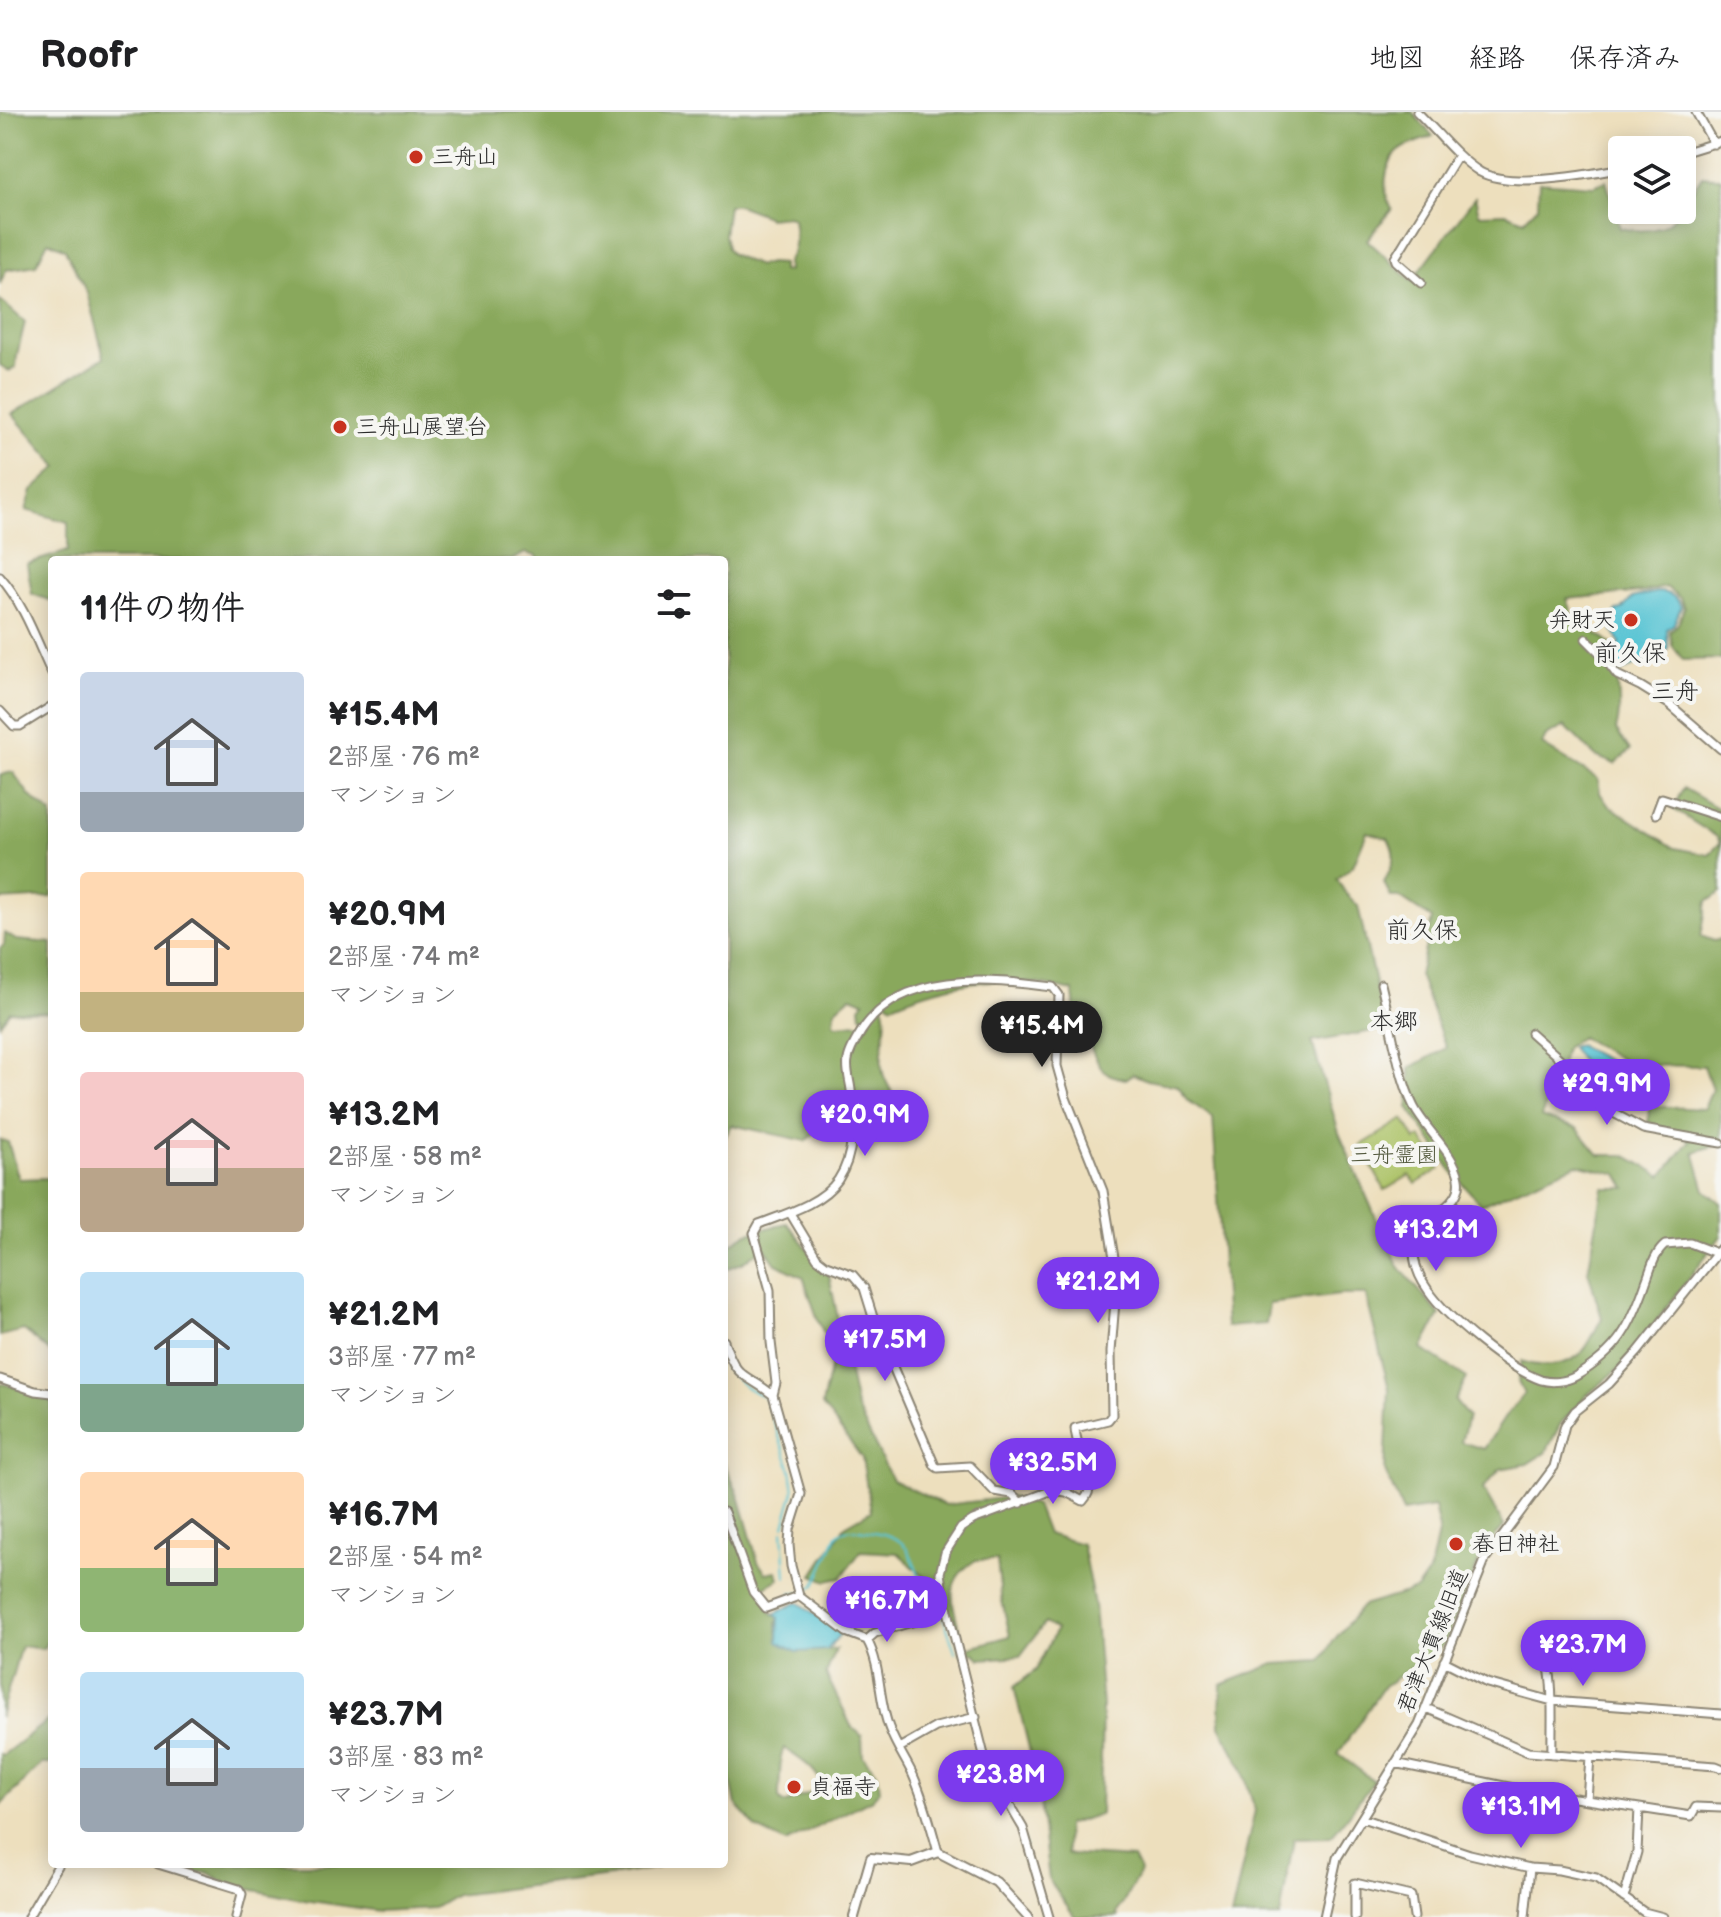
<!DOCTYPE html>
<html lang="ja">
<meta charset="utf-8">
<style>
body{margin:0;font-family:"Balsamiq Sans","Klee One",sans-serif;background:#f6f6f6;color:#202124;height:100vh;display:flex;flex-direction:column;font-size:30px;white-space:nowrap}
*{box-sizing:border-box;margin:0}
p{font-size:26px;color:#757577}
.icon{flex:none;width:44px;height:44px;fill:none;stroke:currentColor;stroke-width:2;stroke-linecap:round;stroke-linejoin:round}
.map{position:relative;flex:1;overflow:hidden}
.drawer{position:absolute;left:48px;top:444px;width:680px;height:1312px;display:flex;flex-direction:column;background:#fff;border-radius:8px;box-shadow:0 4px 20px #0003}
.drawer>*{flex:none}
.controls{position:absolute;left:1608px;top:24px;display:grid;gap:16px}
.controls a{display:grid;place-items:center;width:88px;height:88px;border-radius:8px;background:#fff;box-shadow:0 4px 20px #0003;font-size:40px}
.price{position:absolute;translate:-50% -68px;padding:0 18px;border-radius:28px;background:#7c3aed;color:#fff;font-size:26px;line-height:52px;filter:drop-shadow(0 2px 4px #0008)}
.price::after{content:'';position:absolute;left:50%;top:48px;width:24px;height:18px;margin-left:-12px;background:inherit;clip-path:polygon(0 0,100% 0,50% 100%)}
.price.on{background:#222;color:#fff}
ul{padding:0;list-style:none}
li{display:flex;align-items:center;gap:24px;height:200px;padding:0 32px}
li span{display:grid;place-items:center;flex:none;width:224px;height:160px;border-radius:8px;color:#555}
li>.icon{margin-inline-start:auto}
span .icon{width:96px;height:96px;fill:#fffc;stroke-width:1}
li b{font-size:34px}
h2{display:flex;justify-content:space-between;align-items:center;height:96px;padding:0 32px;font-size:34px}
header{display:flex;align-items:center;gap:48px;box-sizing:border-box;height:112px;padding:0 40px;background:#fff;border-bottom:2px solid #e0e0e0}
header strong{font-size:38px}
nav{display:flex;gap:44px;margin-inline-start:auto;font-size:28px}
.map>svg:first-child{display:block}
.green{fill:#acc266;stroke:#6c7648;stroke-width:2}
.forest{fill:#89a85b;stroke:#5a6a43;stroke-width:2;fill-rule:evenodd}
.water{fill:#5ac5d4;stroke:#427880;stroke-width:2}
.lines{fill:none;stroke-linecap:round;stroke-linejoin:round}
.stream{stroke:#5ac5d4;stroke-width:2}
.minor-casing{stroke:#8c8574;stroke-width:11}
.tertiary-casing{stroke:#8c8574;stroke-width:12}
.minor{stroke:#fff;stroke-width:7}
.tertiary{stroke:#fff;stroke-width:8}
.poi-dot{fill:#c8321e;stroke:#f6f6f2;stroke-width:3}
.labels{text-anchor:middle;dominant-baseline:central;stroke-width:8;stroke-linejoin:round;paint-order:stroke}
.poi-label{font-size:22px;fill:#2b2b2b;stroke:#f6f6f2;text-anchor:start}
.park-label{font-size:22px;fill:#52583d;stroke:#f6f6f2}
.street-label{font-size:22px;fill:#2b2b2b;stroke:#f6f6f2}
.neighbourhood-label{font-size:24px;fill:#2b2b2b;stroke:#f6f6f2}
</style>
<header>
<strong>Roofr</strong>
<nav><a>地図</a><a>経路</a><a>保存済み</a></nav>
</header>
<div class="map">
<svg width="1721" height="1805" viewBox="0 0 1721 1805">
<rect width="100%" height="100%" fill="#f6f6f2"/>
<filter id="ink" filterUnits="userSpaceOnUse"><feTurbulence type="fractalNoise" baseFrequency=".0125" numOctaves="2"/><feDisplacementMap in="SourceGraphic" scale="16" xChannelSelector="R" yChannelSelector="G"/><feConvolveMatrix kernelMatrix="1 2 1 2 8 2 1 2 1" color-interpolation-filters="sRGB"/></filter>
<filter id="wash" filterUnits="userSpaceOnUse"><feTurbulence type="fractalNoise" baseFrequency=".006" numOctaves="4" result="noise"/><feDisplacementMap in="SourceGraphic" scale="32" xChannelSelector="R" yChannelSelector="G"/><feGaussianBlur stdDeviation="1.8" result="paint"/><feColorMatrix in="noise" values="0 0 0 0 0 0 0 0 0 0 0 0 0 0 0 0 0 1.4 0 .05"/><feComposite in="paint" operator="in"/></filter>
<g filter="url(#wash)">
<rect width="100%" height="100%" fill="#eddfbd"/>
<path class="green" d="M1404 1007 1416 1028 1421 1025 1440 1057 1416 1072 1410 1063 1385 1078 1360 1034Z"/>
<path class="forest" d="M0 0H1412L1433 24C1423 28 1404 33 1397 41 1383 55 1382 81 1392 97L1367 128 1412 169 1475 85 1479 102 1506 101 1524 108 1538 94 1539 70 1594 74 1606 69 1620 116C1672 127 1678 101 1702 64L1721 66V547L1683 548 1672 533 1670 519 1678 512 1684 496 1680 486 1666 475 1644 480 1567 487 1574 505 1616 536C1614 564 1624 590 1616 618L1630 638 1615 652 1595 644 1565 614 1546 624 1542 633 1598 667 1600 681 1608 693 1675 736 1709 743 1720 731 1717 725 1673 697 1683 676 1721 698V780L1707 790 1701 824 1714 829 1721 827V1032L1694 1040 1705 1078 1721 1091V1124L1621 1255 1587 1283 1561 1311 1546 1340 1527 1352 1500 1357 1483 1377 1504 1414 1483 1440 1443 1534 1384 1574 1338 1642 1374 1669 1331 1725 1294 1726 1280 1805H1231L1255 1698 1242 1655 1220 1614 1221 1573 1274 1552 1321 1549 1334 1528 1362 1494 1416 1478 1430 1458 1439 1417 1434 1395 1403 1400 1385 1359 1389 1277 1366 1183H1340L1269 1192 1266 1212 1226 1215 1213 1006 1189 989 1178 974 1147 968 1133 962 1126 967C1101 963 1100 957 1090 934H1075L1063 928 1064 911 1076 910 1073 879C1005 862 956 866 892 893L886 888 882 891C892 911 877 939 883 961 885 970 893 981 897 990L822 1013 806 1029 732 1013 724 1027V448H538L536 444 525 441 512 448H52V489L32 482 27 452 68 439V410L26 398 32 379 58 355 12 302 104 245 87 181 65 137 48 129 36 153 6 158 0 172ZM728 93H738L767 104 768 106 788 104 793 106C795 119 797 139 787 149L788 159H782V152L770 151 758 154 731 142 727 136 724 123ZM1367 720 1388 726C1398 745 1393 752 1384 771L1391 785H1399L1432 807 1419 863 1446 936 1410 956 1409 996 1451 1058 1481 1093 1577 1052 1618 1062 1626 1076H1603L1588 1159 1602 1206C1596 1216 1591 1230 1583 1239 1569 1256 1540 1256 1522 1249L1518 1270 1524 1282 1507 1302 1484 1337 1461 1330 1468 1305 1455 1289 1467 1266 1422 1237 1440 1203 1400 1156 1386 1129 1339 1021 1312 930 1385 917 1358 794 1346 782 1337 767 1353 754ZM851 884 864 889 860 894 861 903 870 908 865 917 858 911 837 913 834 911 835 898ZM1581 925 1631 953 1704 954 1712 977 1704 997 1649 994 1648 1010 1690 1028 1662 1064 1625 1043H1599L1577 1016 1541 1005 1561 953 1565 936Z
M0 188 25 210 17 243 16 255 9 259 0 253Z
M13 660 30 684 52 702V785L0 788V663Z
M5 821 16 828 52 831V900L10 899 0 912V836L4 833Z
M0 1028 8 1030 19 1067 45 1066 52 1068V1242L24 1218 0 1224Z
M787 1111 829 1163 856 1295 892 1368 945 1393 1011 1385 1036 1393 1047 1422 1082 1432 1094 1493 1102 1594 1100 1702 1066 1713 1067 1742 1133 1746 1140 1760 1117 1801 1118 1805H1075L1049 1768 1038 1673 1014 1575 1036 1558 1056 1518 1045 1511 1020 1544 981 1547 974 1541 961 1542 952 1504 934 1474 898 1441 861 1439 841 1466 827 1469 813 1463 845 1414 871 1399 862 1346 822 1293 833 1243 818 1208 803 1165 776 1152 764 1135 744 1150 724 1158V1136L748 1121ZM976 1448H997L1001 1484 1010 1524 963 1537C958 1498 936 1473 976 1448Z
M0 1271 52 1285V1521L43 1537 21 1534 0 1605Z
M724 1351 739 1384 758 1450 766 1461 777 1459 779 1467 762 1477 771 1500 779 1506 777 1511 778 1530 797 1540 836 1537 826 1562 851 1614 862 1624 863 1644 878 1663 880 1678 872 1687 786 1731 757 1717 736 1692 724 1639V1423L727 1421 724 1415ZM784 1636C798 1646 813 1654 821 1670L820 1677 816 1679 784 1692 779 1687V1681L781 1644Z
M52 1605V1652H41L0 1694V1642L3 1643Z
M164 1752H657V1756L610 1764 456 1783 434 1796 379 1799 297 1787 229 1773 207 1760 193 1761Z"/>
<path class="water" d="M1657 480C1668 480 1677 484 1681 495L1674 512 1667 517 1668 538 1619 561 1617 551 1620 530 1608 512 1617 499 1622 498 1632 486Z
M1578 933 1608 949 1614 962 1597 971 1571 935Z
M798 1490 841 1521 827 1538 797 1540 778 1530 779 1506 774 1502Z"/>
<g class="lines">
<path class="stream" d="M724 1255 744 1274 765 1286 791 1358 794 1379 784 1414
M783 1419 786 1465
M791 1481 805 1480 815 1473 837 1423C845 1415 855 1417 866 1419 913 1424 907 1441 924 1475 928 1482 935 1489 939 1495
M942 1501 955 1540
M975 1620 983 1653 1002 1688
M1016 1710 1025 1734
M1037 1775 1045 1805"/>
</g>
</g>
<g filter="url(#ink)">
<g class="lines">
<g class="minor-casing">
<path id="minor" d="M1417 0C1437 19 1456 45 1480 60 1511 77 1587 63 1622 56
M1696 0 1714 32
M1682 41 1721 29
M1421 171 1396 149 1395 146 1458 43
M0 465C25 494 36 528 52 562
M1586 527 1601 542 1617 563 1640 574 1669 592 1721 637
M0 599 14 614H20L52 594
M1656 702 1662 686 1721 705
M1381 872C1390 907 1398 964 1414 995 1425 1017 1455 1042 1459 1066 1465 1098 1411 1105 1414 1139 1414 1153 1420 1167 1428 1178 1447 1206 1509 1257 1541 1268 1551 1271 1566 1270 1576 1264 1618 1239 1631 1214 1646 1170 1651 1157 1654 1142 1665 1133L1690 1131 1716 1141
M1531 921 1578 963 1595 991 1643 1017 1721 1031
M790 1101 817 1146 826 1153 853 1163 864 1176 876 1215 935 1354 938 1356 970 1354 994 1379 1012 1382 1021 1391
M724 1229C738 1270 743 1259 773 1283
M0 1267 35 1279 52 1281
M724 1400 753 1480 766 1496 799 1484
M867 1528 875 1521 929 1505 946 1495
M1542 1536C1556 1555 1551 1617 1552 1642
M1444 1549 1487 1571 1552 1589 1721 1602
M1426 1596 1528 1640 1716 1654 1721 1656
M899 1636 936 1615 976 1605
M1395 1651 1523 1678 1691 1704 1696 1695 1721 1696
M1587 1688 1590 1645
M1362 1706 1470 1742 1530 1756 1559 1758 1596 1766 1644 1800 1663 1805
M938 1740C931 1714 924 1688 913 1663 906 1648 896 1634 890 1618 878 1590 882 1555 867 1528L846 1520 799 1484 791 1454 789 1433 790 1417 801 1382 773 1283 776 1271 771 1230 770 1178 754 1121 759 1112C785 1102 821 1092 838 1068 855 1043 854 1007 851 978 850 969 846 957 848 948 849 939 856 928 861 920 901 857 989 867 1053 875L1059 883 1057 954 1066 986 1103 1079 1117 1164 1111 1240 1112 1303 1108 1308 1075 1316C1075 1339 1102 1369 1083 1389L1066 1380 1053 1378 973 1408 961 1416 945 1441 940 1461 942 1475 987 1655 1023 1716 1049 1805
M158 1752 239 1777 242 1782 236 1805
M1624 1786 1637 1740 1639 1696
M28 1805 59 1752
M1324 1805 1337 1746 1419 1613 1485 1448 1554 1355 1565 1313 1575 1299 1609 1272 1637 1241 1721 1136
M1355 1805V1771L1411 1784 1414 1805
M1525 1805 1530 1756"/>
</g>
<g class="tertiary-casing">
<path id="tertiary" d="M854 1805 871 1746 911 1750 938 1740 996 1770 1028 1805"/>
</g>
<use href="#minor" class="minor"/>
<use href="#tertiary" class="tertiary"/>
</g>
</g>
<g class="poi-dot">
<circle cx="416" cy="45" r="8"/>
<circle cx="340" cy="315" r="8"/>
<circle cx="1631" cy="508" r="8"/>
<circle cx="1456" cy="1432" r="8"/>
<circle cx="794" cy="1675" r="8"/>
</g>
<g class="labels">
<g class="poi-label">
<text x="432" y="45">三舟山</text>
<text x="356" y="315">三舟山展望台</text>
<text x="1615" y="508" text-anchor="end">弁財天</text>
<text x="1472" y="1432">春日神社</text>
<text x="810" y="1675">貞福寺</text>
</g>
<g class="park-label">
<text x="1394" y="1043">三舟霊園</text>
</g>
<g class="street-label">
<text transform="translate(1433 1529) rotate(-68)">君津大貫線旧道</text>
</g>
<g class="neighbourhood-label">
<text x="1630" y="541">前久保</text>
<text x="1675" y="579">三舟</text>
<text x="1422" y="818">前久保</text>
<text x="1394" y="909">本郷</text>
</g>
</g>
</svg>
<div class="controls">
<a><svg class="icon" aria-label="layers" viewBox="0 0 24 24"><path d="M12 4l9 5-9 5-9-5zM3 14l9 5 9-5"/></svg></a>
</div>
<b class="price on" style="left:1042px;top:957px">¥15.4M</b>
<b class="price" style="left:1607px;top:1015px">¥29.9M</b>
<b class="price" style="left:865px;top:1046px">¥20.9M</b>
<b class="price" style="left:1436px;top:1161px">¥13.2M</b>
<b class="price" style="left:1098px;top:1213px">¥21.2M</b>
<b class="price" style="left:885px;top:1271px">¥17.5M</b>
<b class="price" style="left:1053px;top:1394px">¥32.5M</b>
<b class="price" style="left:887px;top:1532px">¥16.7M</b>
<b class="price" style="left:1583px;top:1576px">¥23.7M</b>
<b class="price" style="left:1001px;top:1706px">¥23.8M</b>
<b class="price" style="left:1521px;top:1738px">¥13.1M</b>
<section class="drawer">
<h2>11件の物件<svg class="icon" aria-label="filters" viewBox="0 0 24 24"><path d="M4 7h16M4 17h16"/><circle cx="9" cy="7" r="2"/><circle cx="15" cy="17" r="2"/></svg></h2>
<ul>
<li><span style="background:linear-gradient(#c9d6e8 75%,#9aa5b1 0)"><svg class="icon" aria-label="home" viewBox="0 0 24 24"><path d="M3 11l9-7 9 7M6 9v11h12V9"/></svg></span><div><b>¥15.4M</b><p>2部屋 · 76 m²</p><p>マンション</p></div></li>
<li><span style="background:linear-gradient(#ffd9b3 75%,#c2b280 0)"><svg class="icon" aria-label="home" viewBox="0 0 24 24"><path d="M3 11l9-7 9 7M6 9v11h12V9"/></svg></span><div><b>¥20.9M</b><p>2部屋 · 74 m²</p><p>マンション</p></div></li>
<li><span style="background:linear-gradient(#f6c9c9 60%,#b9a48a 0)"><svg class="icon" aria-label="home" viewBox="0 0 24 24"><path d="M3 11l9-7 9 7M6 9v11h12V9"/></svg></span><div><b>¥13.2M</b><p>2部屋 · 58 m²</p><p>マンション</p></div></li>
<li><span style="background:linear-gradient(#bfe0f5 70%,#7fa58c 0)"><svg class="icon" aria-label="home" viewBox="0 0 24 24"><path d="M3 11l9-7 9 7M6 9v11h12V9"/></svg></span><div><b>¥21.2M</b><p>3部屋 · 77 m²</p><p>マンション</p></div></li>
<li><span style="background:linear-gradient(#ffd9b3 60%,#8fb573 0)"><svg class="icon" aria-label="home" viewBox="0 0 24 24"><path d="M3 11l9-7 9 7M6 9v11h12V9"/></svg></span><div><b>¥16.7M</b><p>2部屋 · 54 m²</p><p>マンション</p></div></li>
<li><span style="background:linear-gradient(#bfe0f5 60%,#9aa5b1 0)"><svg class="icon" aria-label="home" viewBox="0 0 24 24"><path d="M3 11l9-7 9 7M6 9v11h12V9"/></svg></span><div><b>¥23.7M</b><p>3部屋 · 83 m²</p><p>マンション</p></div></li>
</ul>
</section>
</div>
